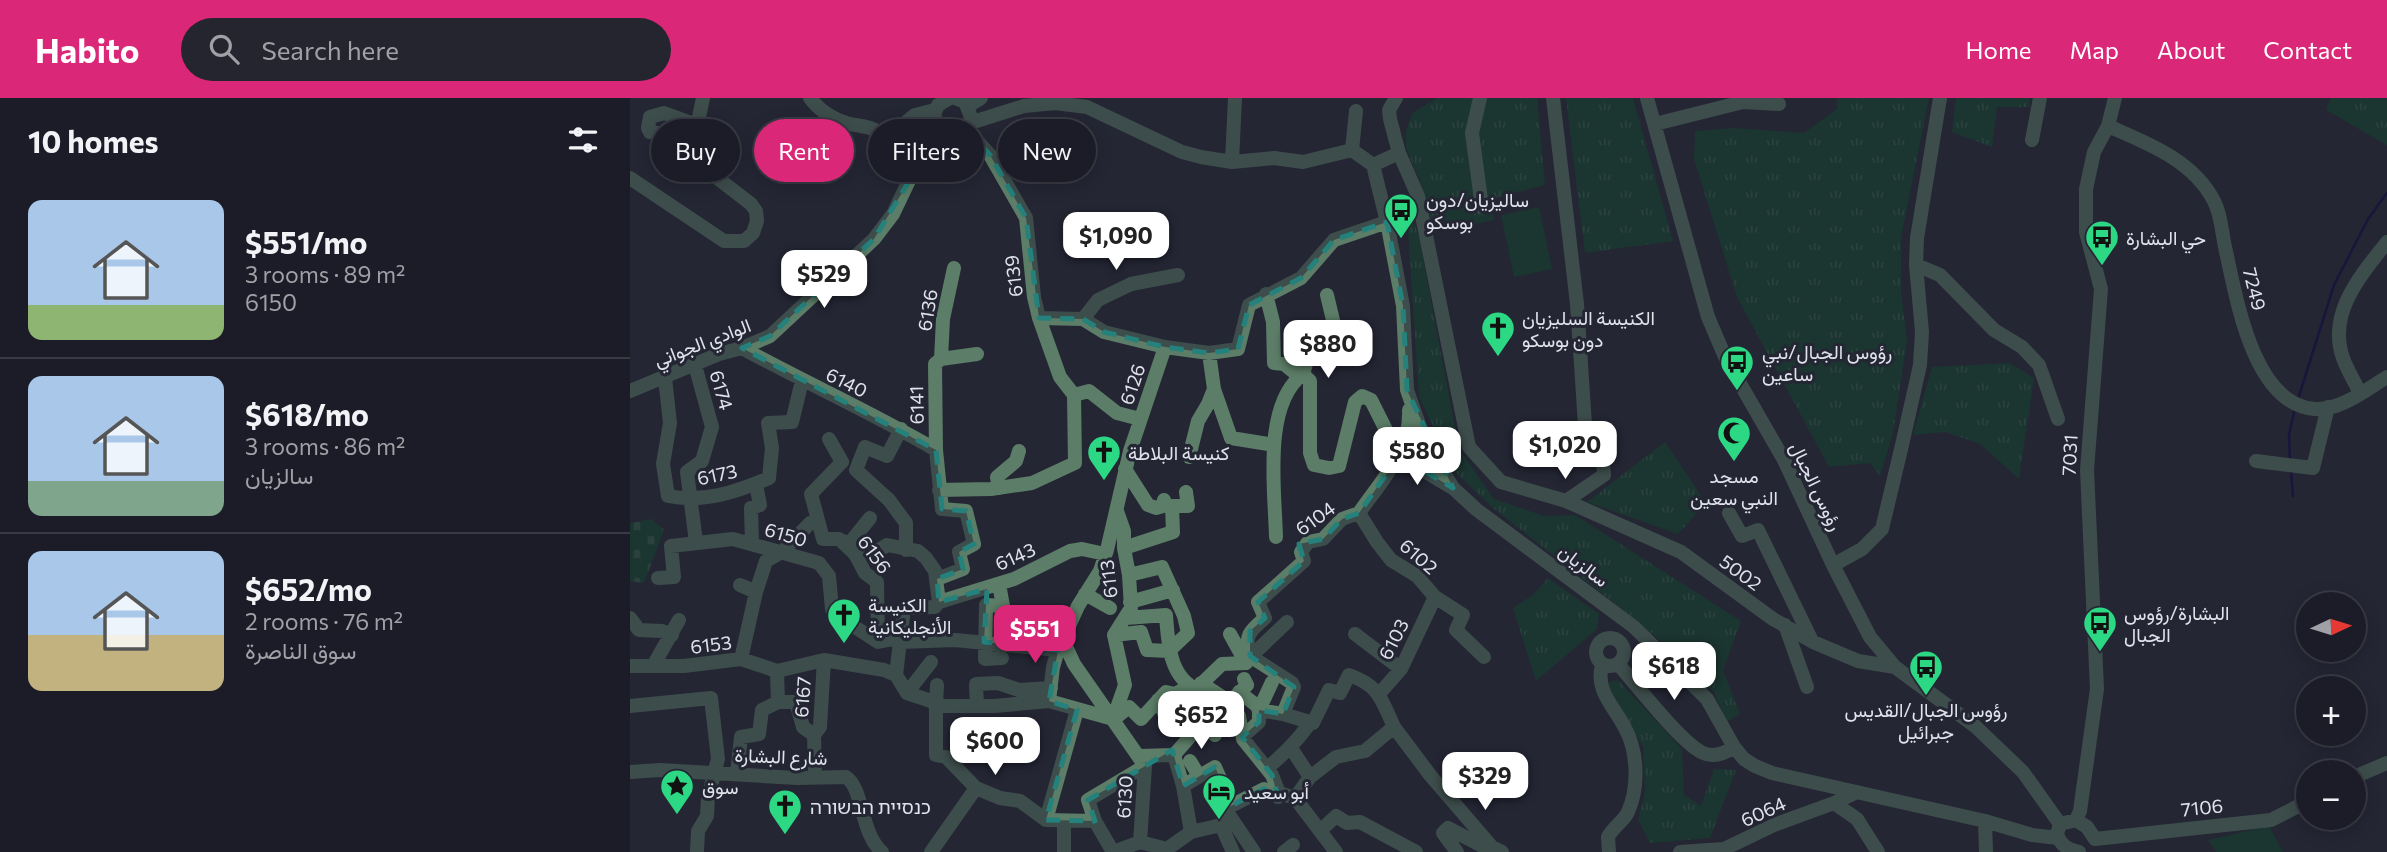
<!DOCTYPE html>
<meta charset="utf-8">
<style>
body{margin:0;font-family:Commissioner,Vazirmatn,"Noto Sans Hebrew",sans-serif;background:#24252f;color:#f1f3f6;height:100vh;display:flex;flex-direction:column;font-size:26px;white-space:nowrap}
*{box-sizing:border-box;margin:0}
p{font-size:23px;color:#a0a1a7}
.icon{flex:none;width:38px;height:38px;fill:none;stroke:currentColor;stroke-width:2;stroke-linecap:round;stroke-linejoin:round}
.map{position:relative;flex:1;overflow:hidden}
.drawer{display:flex;flex-direction:column;background:#1b1c27;width:630px}
.drawer>*{flex:none}
.top-card{position:absolute;left:21px;top:21px;width:665px;height:63px;display:flex;gap:14px}
.needle{width:46px;rotate:86deg}
.buttons{position:absolute;left:1666px;top:494px;display:grid;gap:14px}
.buttons a{display:grid;place-items:center;width:70px;height:70px;border-radius:50%;background:#1b1c27;box-shadow:0 4px 18px #0003,0 0 0 2px #393a44;font-size:35px}
.price{position:absolute;translate:-50% -60px;padding:0 16px;border-radius:14px;background:#fff;color:#222;font-size:23px;line-height:46px;filter:drop-shadow(0 2px 4px #0008)}
.price::after{content:'';position:absolute;left:50%;top:42px;width:21px;height:16px;margin-left:-10px;background:inherit;clip-path:polygon(0 0,100% 0,50% 100%)}
.price.active{background:#db2777;color:#fff}
ul{padding:0;list-style:none}
li{display:flex;align-items:center;gap:21px;height:175px;padding:0 28px}
li+li{border-top:2px solid #393a44}
li span{display:grid;place-items:center;flex:none;width:196px;height:140px;border-radius:14px;color:#555}
li>.icon{margin-inline-start:auto}
span .icon{width:84px;height:84px;fill:#fffc;stroke-width:1}
li b{font-size:30px}
h2{display:flex;justify-content:space-between;align-items:center;height:84px;padding:0 28px;font-size:30px}
.chip{padding:0 24px;border-radius:32px;background:#1b1c27;box-shadow:0 4px 18px #0003,0 0 0 2px #393a44;font-size:24px;line-height:63px}
.chip.active{background:#db2777;color:#fff}
header{display:flex;align-items:center;gap:42px;box-sizing:border-box;height:98px;padding:0 35px;background:#db2777;color:#fff}
header strong{font-size:33px}
nav{display:flex;gap:38px;margin-inline-start:auto;font-size:24px}
.search{width:490px;height:63px;background:#24252f;display:flex;align-items:center;gap:18px;box-sizing:border-box;padding:0 24px;border-radius:38px;color:#a0a1a7;font-size:26px}
main{display:flex;flex:1;min-height:0}
.map>svg:first-child{display:block}
.grass{fill:url(#grass-tufts)}
.cemetery{fill:url(#cemetery-stones)}
.park{fill:#10482a}
.lines{fill:none;stroke-linecap:round;stroke-linejoin:round}
.stream{stroke:#0c0043;stroke-width:2.5}
.minor{stroke:#5c7d67;stroke-width:14}
.marked{fill:none;stroke:#24817b;stroke-width:5;stroke-dasharray:14 9;stroke-linejoin:round}
.labels{text-anchor:middle;dominant-baseline:central;stroke-width:6;stroke-linejoin:round;paint-order:stroke}
.poi-label{font-size:19px;fill:#e1e3ec;stroke:#242634;text-anchor:start}
.street-label{font-size:19px;fill:#e1e3ec;stroke:#242634}
</style>
<header>
<strong>Habito</strong>
<div class="search"><svg class="icon" aria-label="search" viewBox="0 0 24 24"><circle cx="10" cy="10" r="6"/><path d="M15 15l6 6"/></svg>Search here</div>
<nav><a>Home</a><a>Map</a><a>About</a><a>Contact</a></nav>
</header>
<main>
<section class="drawer">
<h2>10 homes<svg class="icon" aria-label="filters" viewBox="0 0 24 24"><path d="M4 7h16M4 17h16"/><circle cx="9" cy="7" r="2"/><circle cx="15" cy="17" r="2"/></svg></h2>
<ul>
<li><span style="background:linear-gradient(#a9c7e8 75%,#8fb573 0)"><svg class="icon" aria-label="home" viewBox="0 0 24 24"><path d="M3 11l9-7 9 7M6 9v11h12V9"/></svg></span><div><b>$551/mo</b><p>3 rooms · 89 m²</p><p>6150</p></div></li>
<li><span style="background:linear-gradient(#a9c7e8 75%,#7fa58c 0)"><svg class="icon" aria-label="home" viewBox="0 0 24 24"><path d="M3 11l9-7 9 7M6 9v11h12V9"/></svg></span><div><b>$618/mo</b><p>3 rooms · 86 m²</p><p>سالزيان</p></div></li>
<li><span style="background:linear-gradient(#a9c7e8 60%,#c2b280 0)"><svg class="icon" aria-label="home" viewBox="0 0 24 24"><path d="M3 11l9-7 9 7M6 9v11h12V9"/></svg></span><div><b>$652/mo</b><p>2 rooms · 76 m²</p><p>سوق الناصرة</p></div></li>
</ul>
</section>
<div class="map">
<svg width="1757" height="754" viewBox="0 0 1757 754">
<defs>
<pattern id="grass-tufts" width="24" height="20" patternUnits="userSpaceOnUse" patternTransform="scale(1.75)"><rect width="24" height="20" fill="#10482a"/><path d="M3 7l-1-3M5 7V3M7 7l1-3M15 17l-1-3M17 17v-4M19 17l1-3" fill="none" stroke="#326249"/></pattern>
<pattern id="cemetery-stones" width="16" height="16" patternUnits="userSpaceOnUse" patternTransform="scale(1.75)"><rect width="16" height="16" fill="#10482a"/><path d="M2 7V4a2 2 0 0 1 4 0v3zM10 15v-3a2 2 0 0 1 4 0v3z" fill="#326249"/></pattern>
</defs>
<rect width="100%" height="100%" fill="#242634"/>
<path class="grass" d="M808 0H907L915 87 862 101 864 122 805 134 791 86 776 50V33L782 15Z
M936 0H1003L1043 143 955 155Z
M1207 0H1299L1271 140V193L1277 243 1263 335 1250 378 1240 365 1199 369 1107 199 1064 61 1065 33 1105 30 1174 35 1207 11Z
M1326 0H1400L1399 9H1367L1362 49 1322 34Z
M1701 0H1757V47L1696 12Z
M776 102 789 139 829 351 864 401 914 418 945 417 1111 523 1093 572 1110 616 1097 623 1083 593 1016 530 862 409 825 374 789 299Z
M1380 265 1404 280 1389 381 1350 346 1315 334 1283 337 1302 269Z
M1035 344 1076 405 1048 436 957 404Z
M918 480 969 516 967 531 906 583 883 510 903 497Z
M987 581 1052 651 1054 697 1071 708 1084 671 1106 672 1080 740 1020 745 1008 722 1015 694 1013 649 977 586Z"/>
<path class="cemetery" d="M22 421 34 432 14 485 0 483V425Z"/>
<path class="park" d="M909 109 922 171 884 179 871 117Z
M1639 728 1653 754H1586L1578 742Z"/>
<g class="lines">
<path class="stream" d="M1669 298 1704 187 1738 121 1757 95
M1660 363 1659 337 1664 314
M1661 373 1663 398"/>
<path class="minor" d="M180 0C189 12 201 20 216 25 234 30 242 26 256 41L285 17 305 12
M320 0 308 7 304 17 310 32C324 41 337 35 341 19L335 4 325 0
M766 0 759 12 760 21 769 55 788 98 839 349 871 384 936 403 974 377 973 365 955 327 947 206 923 0
M850 0 842 35 852 109
M1017 0 1078 219 1096 261 1154 362 1203 467 1240 539 1265 569 1345 628 1393 674 1430 726
M338 8 351 0
M340 25 394 8 425 5 457 9 552 54 571 59 602 64 644 60 673 64 722 52 743 67
M1025 26 1113 4 1149 6
M1478 28C1517 45 1563 62 1584 103 1591 116 1592 135 1595 149 1606 197 1622 307 1685 311 1710 313 1737 291 1757 279
M336 31 360 57 396 120 404 199 409 220 430 279 444 297
M1402 42 1410 0
M722 52 726 13
M602 64 605 0
M743 67 757 124 773 208 777 292 790 329 802 354 823 390 847 412 1004 529 1077 601 1104 649 1114 661 1125 668 1142 675 1355 723 1402 737 1428 740
M743 67 769 55
M0 80 94 143H114L123 135 127 123 126 113 121 106 82 76 49 42 38 36 20 34 18 30 20 19 34 15 64 26 68 24 73 0
M1286 167 1310 177 1364 232 1392 249 1409 267 1428 321
M636 196 643 224 644 265 654 266 669 278
M409 220 453 221 474 234 535 249 579 255 608 251 619 207 671 180 704 142 757 124
M453 221 468 202 501 186 548 177
M112 250C176 285 243 315 306 352
M311 261 313 221 324 170
M65 267 82 329 72 363 57 374 66 444
M673 276 680 252 694 250 707 239 697 197
M35 280 40 325 33 366 38 398C74 405 106 394 139 380L142 350 138 325 162 324 172 283
M584 291 601 340 644 347
M0 293 89 256 112 250 140 238 244 141 263 116 297 45 310 32
M1730 295C1725 284 1717 272 1713 260 1697 215 1731 177 1757 144
M444 297 459 293 487 315 510 321
M271 331 257 358 235 349 226 372 259 402 276 425V452
M199 341 212 364 181 396 193 441H209L225 456 235 475 247 484 248 544
M559 359 568 323 578 306 584 291 579 255
M1626 363 1683 370 1698 309
M495 371 518 407 526 410 533 408 534 402
M369 390 367 379 386 363 389 353
M309 392 361 391 402 385 445 365 444 297
M936 403 1051 454 1143 521 1183 544 1228 563 1265 569
M729 415 747 444 761 462 787 478 805 499 833 517 826 532 854 559
M729 415C751 383 781 353 779 312
M1099 415 1112 438 1128 432 1182 543
M646 439C645 393 632 307 673 276L680 283V355L684 367 699 370 709 368 725 304 732 298 741 302 769 358 821 389
M213 443 219 446 240 420
M122 446 121 410 130 407 126 386
M219 446 243 456 257 447 288 453 296 460 305 473 309 504 305 509 274 510 266 577
M494 450 543 434 542 408H558L556 394
M1203 467 1232 451 1252 431 1272 347 1290 267 1292 234 1286 167 1287 140 1310 0
M499 477 532 469 554 518 558 535 539 553
M28 480 44 479 41 448 103 441 189 465 199 478 202 511 208 518 248 544 263 541 269 544 325 542 428 552
M307 481 333 471 329 454 344 446 336 413 312 411 306 352 305 266 311 261 347 256
M110 487 126 494
M455 496 480 510
M309 504 384 481 440 453 452 451 475 456
M500 504 543 492
M356 507 355 561 372 560
M356 507 373 508 369 486
M0 520 9 532 32 533 42 537
M496 520 536 517C538 544 539 578 566 591
M419 527 430 548
M1155 527 1177 589
M600 536 616 565
M725 536 771 571
M484 537 511 534 517 552 539 553
M966 554a14 14 0 1 1 28 0a14 14 0 1 1-28 0Z
M433 542 444 566 515 668 510 744
M111 561 126 494 136 463 152 454 180 425
M616 563 657 524
M301 564 277 595 301 603 306 608 307 587
M988 566C1006 586 1051 645 1073 655 1084 660 1094 656 1104 649
M972 567C965 593 984 608 995 630 1008 654 1009 689 998 714 994 723 983 729 978 739L979 754
M0 568H54L111 561 147 573 194 562 254 572 266 577 277 595
M23 568 49 522
M147 573 148 604
M571 585 600 604 617 587 614 581
M566 591 592 566 616 565
M609 594 626 607 629 612 653 616 683 625 699 592 710 595 719 577C750 588 751 601 764 629
M749 596 771 571 805 499
M528 602 538 623 550 617 553 624
M419 603 423 569 428 552 448 508 470 473 477 452 500 353 535 249
M0 608 81 600 88 661 78 699 77 718 68 733 67 754
M347 608 346 586 368 585 389 592 421 590
M653 616 664 589 662 585 620 558C614 537 620 533 635 520L628 504 674 463 671 454 678 444 693 441 712 421 729 415
M609 618 613 641 642 677 649 695
M483 621 495 587 484 537 501 510 499 477 494 450V433L487 413
M484 621 499 609 511 621 536 594 545 596 559 588
M572 625 585 637
M613 638 629 624V612L642 584
M661 650 680 679
M544 657 578 618 566 591
M544 657 553 688 561 734
M509 658 544 657
M560 663 569 678
M637 670C652 658 665 645 677 629
M0 674 30 672 167 680 216 679C234 691 230 735 252 754
M107 676 111 639 129 636 132 612 148 604H166L173 629 184 637
M185 679 184 637 190 629 194 562
M1724 679 1757 665
M553 688 585 669 598 699 595 711 634 691 648 699 649 695 665 700
M665 700 680 679 706 659 735 653 764 629 800 677 862 749 872 754
M665 700 706 754
M1204 705 1227 721 1248 754
M595 711 624 754
M416 722 390 703 370 700 346 690 316 659 306 657V608H365L419 603 483 621
M416 722 447 612
M416 722 465 723
M1446 722 1450 713 1467 591 1457 372 1471 191 1456 134V91L1464 54 1478 28 1485 0
M434 723V754
M1355 723 1356 754
M690 733 706 718 717 725 730 724 786 754
M1465 741 1641 722 1678 703
M537 751 561 734 591 727 603 754
M301 754 346 690
M483 754 465 723 458 702 515 668
M483 754 510 744 537 751
M654 754 663 747
M827 754 813 735 818 730 858 751
M1050 754 1094 751 1144 727 1204 705 1227 694
M1449 754C1438 752 1430 747 1427 736L1430 726 1446 722 1457 729 1465 741"/>
</g>
<path d="M0 0H1757V754H0ZM336 31 360 57 396 120 409 220 453 221 474 234 535 249 579 255 608 251 619 207 671 180 704 142 757 124 773 208 777 292 823 390 769 358 729 415 712 421 693 441 669 446 674 463 628 504 635 520 620 533V558L664 589 653 616 629 612V624L612 639 642 677 648 699 634 691 595 711 598 699 585 669 553 688 542 652 458 702 465 723 416 722 447 612 419 603 428 552 354 544 357 491 309 504 307 481 333 471 329 454 344 446 336 413 312 411 306 352 112 250 140 238 244 141 310 32 326 37Z" fill="#242634" fill-opacity=".55" fill-rule="evenodd"/>
<path class="marked" d="M336 31 360 57 396 120 409 220 453 221 474 234 535 249 579 255 608 251 619 207 671 180 704 142 757 124 773 208 777 292 823 390 769 358 729 415 712 421 693 441 669 446 674 463 628 504 635 520 620 533V558L664 589 653 616 629 612V624L612 639 642 677 648 699 634 691 595 711 598 699 585 669 553 688 542 652 458 702 465 723 416 722 447 612 419 603 428 552 354 544 357 491 309 504 307 481 333 471 329 454 344 446 336 413 312 411 306 352 112 250 140 238 244 141 310 32 326 37Z"/>
<defs>
<g id="bus-pin" transform="scale(1.75)"><path d="M0 17L-7.5 6A9.5 9.5 0 1 1 7.5 6Z" fill="#2dd884" stroke="#242634"/><path d="M-5-6H5V4H4V6H2V4H-2V6H-4V4H-5ZM-3.5-4V0h7V-4ZM-3.5 1.2v1.5H-2V1.2ZM2 1.2v1.5H3.5V1.2Z" fill="#111"/></g>
<g id="church-pin" transform="scale(1.75)"><path d="M0 17L-7.5 6A9.5 9.5 0 1 1 7.5 6Z" fill="#2dd884" stroke="#242634"/><path d="M-1.2-6h2.4v3.5h3.3v2.4h-3.3V6h-2.4V-.1h-3.3v-2.4h3.3Z" fill="#111"/></g>
<g id="mosque-pin" transform="scale(1.75)"><path d="M0 17L-7.5 6A9.5 9.5 0 1 1 7.5 6Z" fill="#2dd884" stroke="#242634"/><path d="M3.5-4.9A6 6 0 1 0 3.5 4.9A5 5 0 1 1 3.5-4.9Z" fill="#111"/></g>
<g id="sight-pin" transform="scale(1.75)"><path d="M0 17L-7.5 6A9.5 9.5 0 1 1 7.5 6Z" fill="#2dd884" stroke="#242634"/><path d="M0-6L1.8-2.2L6-1.7L2.9 1.2L3.7 5.4L0 3.3L-3.7 5.4L-2.9 1.2L-6-1.7L-1.8-2.2Z" fill="#111"/></g>
<g id="hotel-pin" transform="scale(1.75)"><path d="M0 17L-7.5 6A9.5 9.5 0 1 1 7.5 6Z" fill="#2dd884" stroke="#242634"/><path d="M-6-4.5h1.5V1H6V5H4.5V3h-9V5H-6ZM-4 0a1.8 1.8 0 1 1 3.6 0ZM.5 0V-2.5h3Q6-2.5 6 0Z" fill="#111"/></g>
</defs>
<g fill-rule="evenodd">
<use href="#bus-pin" x="771" y="112"/>
<use href="#bus-pin" x="1472" y="139"/>
<use href="#church-pin" x="868" y="230"/>
<use href="#bus-pin" x="1107" y="264"/>
<use href="#mosque-pin" x="1104" y="335"/>
<use href="#church-pin" x="474" y="354"/>
<use href="#church-pin" x="214" y="517"/>
<use href="#bus-pin" x="1470" y="525"/>
<use href="#bus-pin" x="1296" y="569"/>
<use href="#sight-pin" x="47" y="688"/>
<use href="#hotel-pin" x="589" y="693"/>
<use href="#church-pin" x="155" y="708"/>
</g>
<g class="labels">
<g class="poi-label">
<text x="796" y="101">ساليزيان/دون<tspan x="796" dy="22">بوسكو</tspan></text>
<text x="1496" y="139">حي البشارة</text>
<text x="892" y="219">الكنيسة السليزيان<tspan x="892" dy="22">دون بوسكو</tspan></text>
<text x="1132" y="253">رؤوس الجبال/نبي<tspan x="1132" dy="22">ساعين</tspan></text>
<text x="498" y="354">كنيسة البلاطة</text>
<text x="1104" y="377" text-anchor="middle">مسجد<tspan x="1104" dy="22">النبي سعين</tspan></text>
<text x="238" y="506">الكنيسة<tspan x="238" dy="22">الأنجليكانية</tspan></text>
<text x="1494" y="514">البشارة/رؤوس<tspan x="1494" dy="22">الجبال</tspan></text>
<text x="1296" y="611" text-anchor="middle">رؤوس الجبال/القديس<tspan x="1296" dy="22">جبرائيل</tspan></text>
<text x="72" y="688">سوق</text>
<text x="614" y="693">أبو سعيد</text>
<text x="180" y="708">כנסיית הבשורה</text>
</g>
<g class="street-label">
<text transform="translate(383 178) rotate(-97)">6139</text>
<text transform="translate(1625 191) rotate(76)">7249</text>
<text transform="translate(297 212) rotate(-81)">6136</text>
<text transform="translate(72 244) rotate(-21)">الوادي الجواني</text>
<text transform="translate(217 284) rotate(26)">6140</text>
<text transform="translate(502 286) rotate(-71)">6126</text>
<text transform="translate(92 292) rotate(74)">6174</text>
<text transform="translate(286 307) rotate(-91)">6141</text>
<text transform="translate(1439 357) rotate(-87)">7031</text>
<text transform="translate(87 376) rotate(-12)">6173</text>
<text transform="translate(1187 388) rotate(64)">رؤوس الجبال</text>
<text transform="translate(685 420) rotate(-36)">6104</text>
<text transform="translate(156 436) rotate(16)">6150</text>
<text transform="translate(245 456) rotate(54)">6156</text>
<text transform="translate(385 458) rotate(-24)">6143</text>
<text transform="translate(789 458) rotate(41)">6102</text>
<text transform="translate(954 467) rotate(37)">سالزيان</text>
<text transform="translate(1111 474) rotate(36)">5002</text>
<text transform="translate(478 481) rotate(-97)">6113</text>
<text transform="translate(763 541) rotate(-63)">6103</text>
<text transform="translate(81 546) rotate(-7)">6153</text>
<text transform="translate(172 599) rotate(-86)">6167</text>
<text transform="translate(151 658) rotate(2)">شارع البشارة</text>
<text transform="translate(494 699) rotate(-87)">6130</text>
<text transform="translate(1572 709) rotate(-6)">7106</text>
<text transform="translate(1133 713) rotate(-24)">6064</text>
</g>
</g>
</svg>
<div class="buttons">
<a><svg class="needle" viewBox="-14 -14 28 28"><path d="M0-13l5 13h-10z" fill="#e53935"/><path d="M0 13l5-13h-10z" fill="#a0a1a7"/></svg></a>
<a>+</a>
<a>−</a>
</div>
<b class="price" style="left:486px;top:174px">$1,090</b>
<b class="price" style="left:194px;top:212px">$529</b>
<b class="price" style="left:698px;top:282px">$880</b>
<b class="price" style="left:935px;top:383px">$1,020</b>
<b class="price" style="left:787px;top:389px">$580</b>
<b class="price active" style="left:405px;top:567px">$551</b>
<b class="price" style="left:1044px;top:604px">$618</b>
<b class="price" style="left:571px;top:653px">$652</b>
<b class="price" style="left:365px;top:679px">$600</b>
<b class="price" style="left:855px;top:714px">$329</b>
<div class="top-card">
<a class="chip">Buy</a>
<a class="chip active">Rent</a>
<a class="chip">Filters</a>
<a class="chip">New</a>
</div>
</div>
</main>
